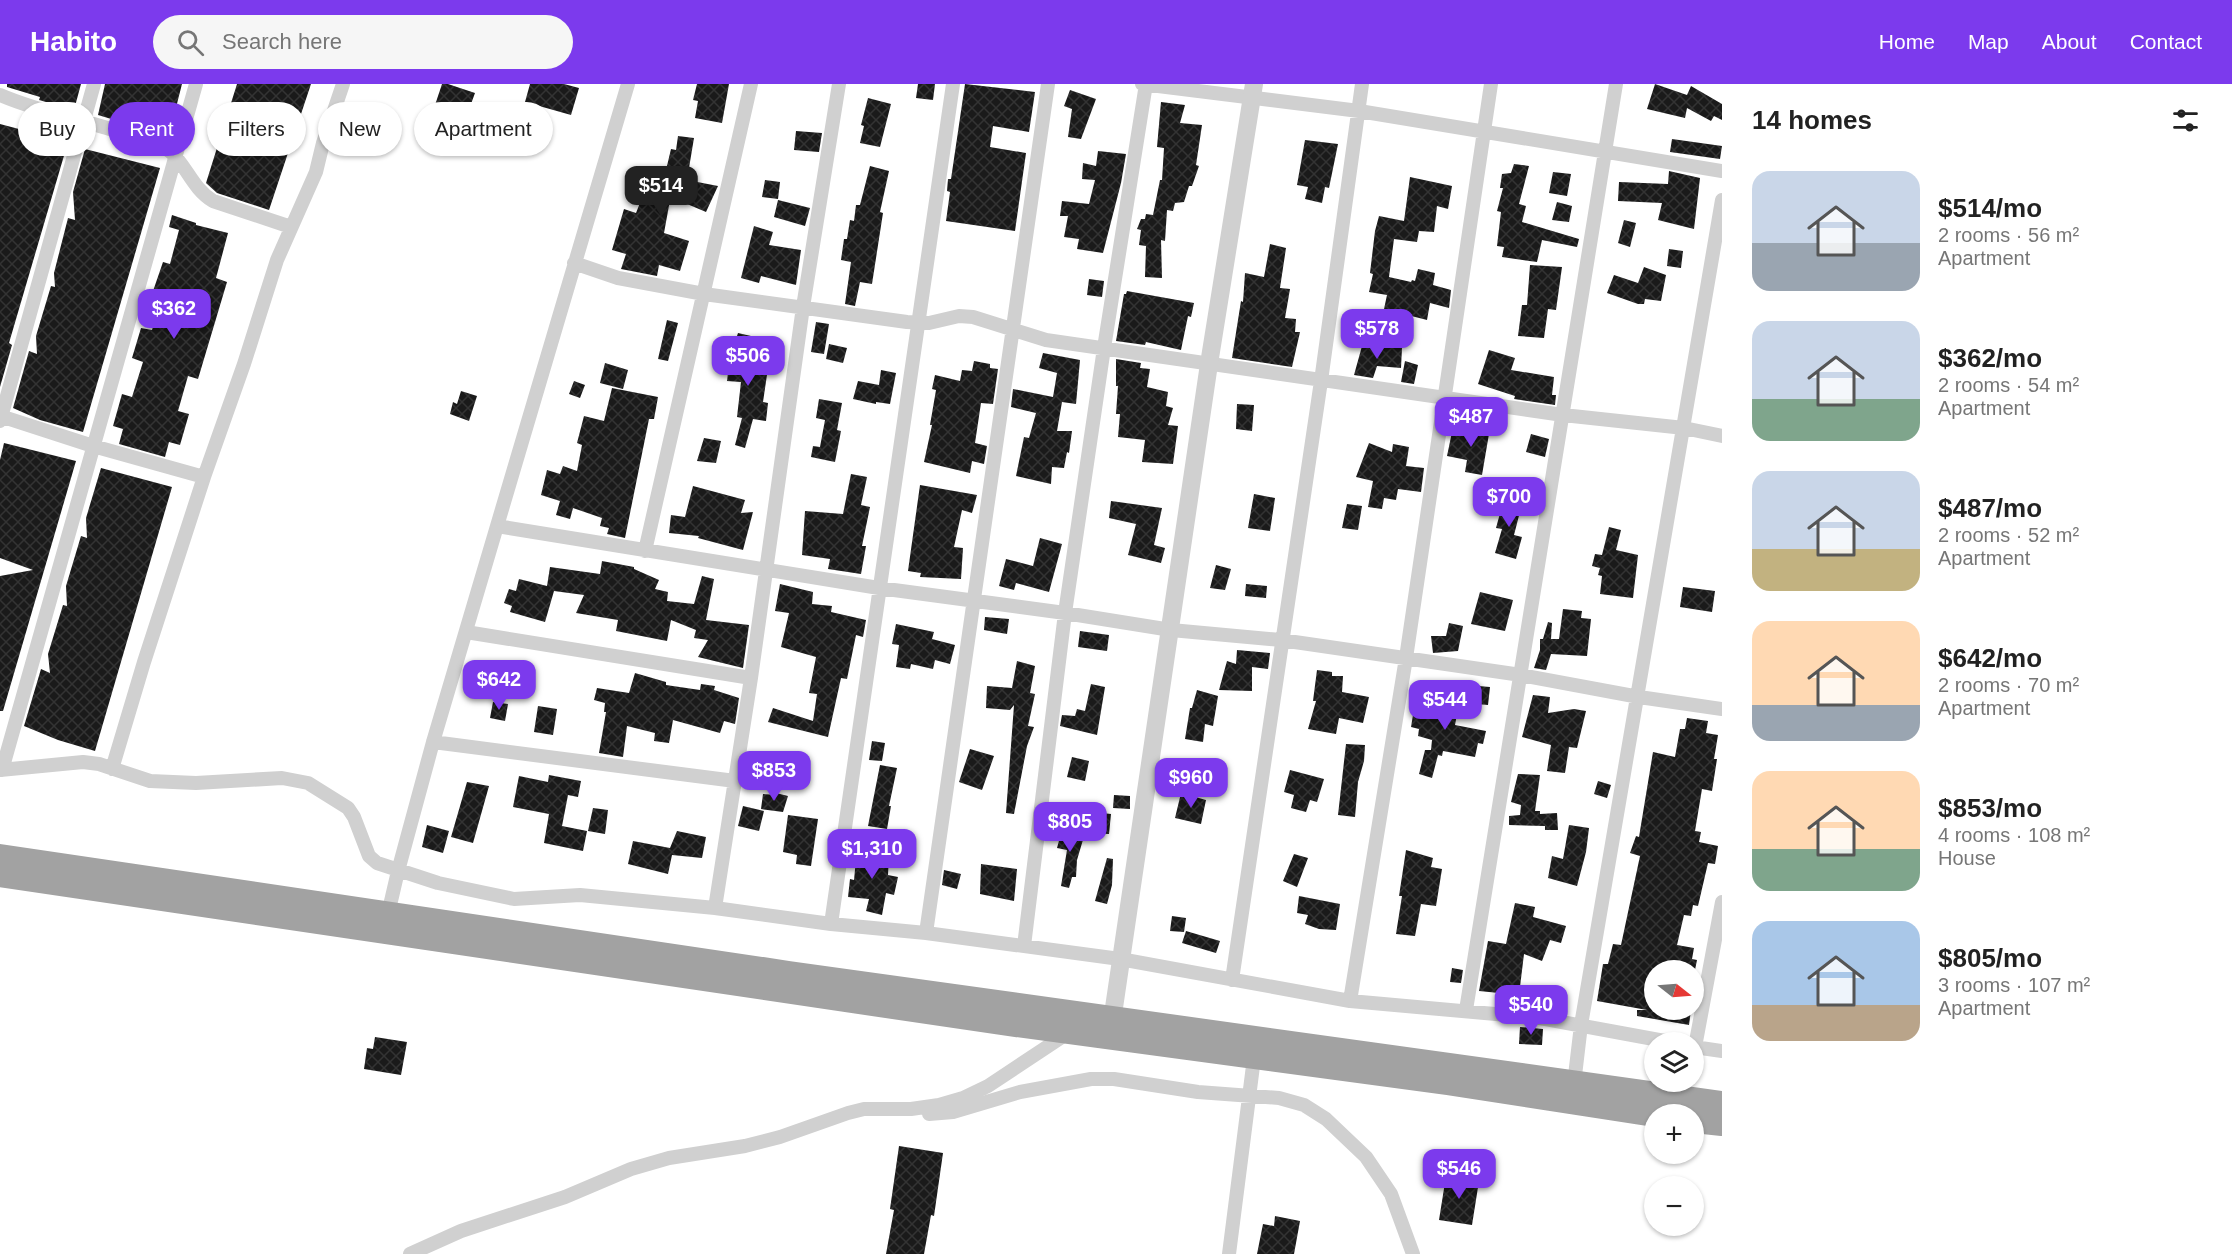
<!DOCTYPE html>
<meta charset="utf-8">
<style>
body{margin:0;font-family:Arial,sans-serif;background:#f6f6f6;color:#222;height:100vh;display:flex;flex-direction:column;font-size:22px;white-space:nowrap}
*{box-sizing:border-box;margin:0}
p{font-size:20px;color:#767676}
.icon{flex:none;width:33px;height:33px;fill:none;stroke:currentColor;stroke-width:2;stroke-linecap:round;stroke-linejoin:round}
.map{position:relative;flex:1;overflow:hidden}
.side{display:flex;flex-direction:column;background:#fff;width:510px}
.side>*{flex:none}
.hud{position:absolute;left:18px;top:18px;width:570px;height:54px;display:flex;gap:12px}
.needle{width:39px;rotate:107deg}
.controls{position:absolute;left:1644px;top:876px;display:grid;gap:12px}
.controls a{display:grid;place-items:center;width:60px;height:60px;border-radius:50%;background:#fff;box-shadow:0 2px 4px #0004;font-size:30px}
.price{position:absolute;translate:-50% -51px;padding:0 14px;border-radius:12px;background:#7c3aed;color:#fff;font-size:20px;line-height:39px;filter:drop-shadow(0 2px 3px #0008)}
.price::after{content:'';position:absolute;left:50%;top:36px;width:18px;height:14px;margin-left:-9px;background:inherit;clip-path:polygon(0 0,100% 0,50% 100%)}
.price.active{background:#222;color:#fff}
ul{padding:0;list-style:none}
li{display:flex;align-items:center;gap:18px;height:150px;padding:0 30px}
li span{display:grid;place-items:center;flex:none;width:168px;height:120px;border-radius:18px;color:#555}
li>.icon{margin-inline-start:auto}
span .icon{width:72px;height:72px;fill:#fffc;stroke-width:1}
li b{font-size:26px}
h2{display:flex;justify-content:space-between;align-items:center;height:72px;padding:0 30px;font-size:26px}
.chip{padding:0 21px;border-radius:27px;background:#fff;box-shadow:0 2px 4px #0004;font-size:21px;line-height:54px}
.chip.active{background:#7c3aed;color:#fff}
header{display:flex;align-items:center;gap:36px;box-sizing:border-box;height:84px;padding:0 30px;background:#7c3aed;color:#fff}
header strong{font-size:28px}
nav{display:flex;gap:33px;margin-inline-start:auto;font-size:21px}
.search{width:420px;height:54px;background:#f6f6f6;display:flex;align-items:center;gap:15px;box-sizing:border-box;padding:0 21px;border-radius:33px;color:#767676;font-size:22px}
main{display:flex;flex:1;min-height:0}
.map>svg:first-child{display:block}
.building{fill:url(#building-cross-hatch)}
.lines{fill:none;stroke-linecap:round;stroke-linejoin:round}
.minor{stroke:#d0d0d0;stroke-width:14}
.tertiary{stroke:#d0d0d0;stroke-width:18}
.trunk{stroke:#a2a2a2;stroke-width:24}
</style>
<header>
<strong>Habito</strong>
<div class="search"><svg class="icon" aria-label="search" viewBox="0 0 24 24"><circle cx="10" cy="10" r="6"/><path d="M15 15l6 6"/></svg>Search here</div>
<nav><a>Home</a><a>Map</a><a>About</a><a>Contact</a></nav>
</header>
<main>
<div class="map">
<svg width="1722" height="1170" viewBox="0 0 1722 1170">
<defs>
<pattern id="building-cross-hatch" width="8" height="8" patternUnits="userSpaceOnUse" patternTransform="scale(1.5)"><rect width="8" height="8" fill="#1a1a1a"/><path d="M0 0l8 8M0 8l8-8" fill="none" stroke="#333"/></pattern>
</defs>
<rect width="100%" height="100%" fill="#fff"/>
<path class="building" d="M7 0H81L74 26 39 16 40 13 7 3Z
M105 0H182L168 55 151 47 98 31Z
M237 0H311L269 126 217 109 206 99Z
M442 0H448L475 9 471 20 486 25 480 41 434 24Z
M530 0H564L579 4 571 31 525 18Z
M697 0H729L722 39 695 34 698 17 693 16Z
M918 0H935L933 16 916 14Z
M965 0 1035 8 1029 48 993 42 990 63 1026 69 1015 147 946 137 950 108 947 107 948 95H951Z
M1655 0 1687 11 1691 2 1722 20V36L1714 32 1711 37 1687 24 1685 34 1647 25Z
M1070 6 1096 15 1081 55 1068 53 1072 25 1064 22Z
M868 14 891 20 880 63 860 59 864 42 861 41Z
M1161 18 1185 21 1180 39 1202 41 1196 81 1199 82 1192 102H1189L1184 118 1175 119 1173 127 1167 126 1165 157 1161 156 1162 194 1145 193 1146 162 1139 161 1141 146 1137 145 1141 135H1145L1146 130 1153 131 1160 96H1162L1164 64 1157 63Z
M0 40 68 58 9 259 12 261 0 303Z
M796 47 822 49 819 68 794 66Z
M678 52 694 54 687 96 718 102 706 128 680 117 679 120 670 116 664 149 689 157 680 187 659 181 657 192 621 185 626 170 612 166 624 125 636 129 647 101 661 107 671 65 676 66Z
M1672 55 1722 62 1720 75 1670 68Z
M1305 56 1338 60 1329 104 1325 103 1322 119 1305 115 1308 103 1297 101Z
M85 65 160 84 83 348 40 336 13 324 29 267 37 270 36 252 51 202 55 203 54 189 68 134 75 136 73 108Z
M1098 67 1126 70 1121 99 1103 169 1077 165 1079 155 1064 153 1068 132H1060L1062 117 1089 120 1095 96 1082 95 1083 79 1096 82Z
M1514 80 1529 82 1519 120 1526 122 1522 138 1579 155 1577 163 1542 156 1537 178 1502 173 1504 163 1497 162 1501 128 1497 127 1503 104H1500L1502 90 1511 89Z
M870 82 889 87 880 128 883 129 872 200 860 198 855 222 845 220 851 178 841 176 844 155H847L850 136 854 137 856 121H860Z
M1669 87 1700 94 1694 145 1658 136 1662 119 1618 117 1619 98 1668 100Z
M1553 88 1571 90 1567 112 1549 109Z
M1410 93 1452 102 1448 125 1437 122 1434 148 1419 147 1417 158 1394 155 1389 193 1411 198 1412 196 1415 197 1418 185 1435 189 1433 201 1451 206 1449 224 1430 219 1427 236 1384 225 1387 211 1369 208 1373 190 1370 189 1375 147 1379 132 1404 137Z
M765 96 780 98 778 115 762 113Z
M778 116 810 124 805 142 774 133Z
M1557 118 1572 122 1569 138 1552 136Z
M172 131 196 139V141L228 149 216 194 227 198 198 295 188 292 178 327 189 330 180 361 169 358 165 373 119 360 123 345 113 342 122 310 132 313 143 278 132 274 141 244 152 246 162 213 152 210 163 178 170 180 179 146 169 143Z
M1624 136 1636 139 1630 163 1618 159Z
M754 142 773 148 769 161 801 166 796 201 761 192 759 199 741 194Z
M1270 160 1286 164 1280 204 1290 205 1285 234 1296 235 1295 248H1300L1292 283 1232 274 1241 217 1243 218 1245 189 1264 193Z
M1669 165 1683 167 1681 184 1667 182Z
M1530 181 1562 183 1556 226 1548 225 1544 254 1518 252 1522 221H1527Z
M1644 183 1666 191 1661 217 1645 215 1644 220H1638L1607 209 1614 191 1638 199Z
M1089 195 1104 197 1102 213 1087 211Z
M1127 207 1194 219 1191 233 1188 232 1181 266 1146 258 1145 261 1116 257 1124 210H1126Z
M667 236 678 239 668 277 658 275Z
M816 238 829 240 824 270 811 268Z
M738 249 751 252 745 275 759 278 758 283 768 284 763 318 768 319 766 337 753 335 745 364 735 361 742 334 737 333 741 298 727 297 731 264H733Z
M829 260 847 264 843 279 826 275Z
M1362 262 1402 264 1401 284 1377 282 1373 294 1354 291Z
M1489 266 1515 274 1511 286 1554 293 1552 311H1556L1555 321 1514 315 1515 312 1478 300Z
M1043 269 1080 276 1076 320 1062 318 1057 347H1072L1069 369 1067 368 1064 384 1052 383 1051 400 1016 392 1024 353 1029 354 1036 329 1011 323 1013 305 1053 313 1057 289 1039 284Z
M1116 275 1141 279 1140 284 1150 285 1147 303 1168 308 1166 322 1173 324 1168 341 1178 342 1173 380 1142 378 1145 356 1118 353 1120 330H1116L1118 302H1116Z
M974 277 990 280V284L998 285 993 320 981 319 975 359 987 362 984 380 972 377 970 389 924 378 932 341H930L936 306 932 305 935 291 960 297 962 286 972 287Z
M1405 277 1418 281 1414 300 1401 298Z
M605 279 628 286 623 305 600 299Z
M881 286 896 289 890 320 876 318V320L853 315 858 297 879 301Z
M574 297 585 301 580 314 569 310Z
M612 304 658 313 654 335H649L625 454 607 450 609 444 600 442 602 434 573 424 570 435 556 431 560 417 541 411 547 386 560 390 563 382 577 387 582 361 577 359 584 332 604 337Z
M461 307 477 312 469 337 450 330 453 318 457 320Z
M819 315 842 319 837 346 841 347 835 378 811 373 813 362 820 363 825 336 816 334Z
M1237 320 1254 321 1252 347 1236 345Z
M1467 340 1490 344 1482 391 1465 388 1467 376 1447 372 1452 348 1465 351Z
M1531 350 1549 355 1545 373 1526 368Z
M704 354 721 357 716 379 697 377Z
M4 359 76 377 3 627H0V492L33 486 0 474V376Z
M1369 359 1392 368 1393 360 1409 363 1406 382 1424 384 1421 408 1398 405 1396 416 1384 414 1382 425 1368 423 1373 397 1356 393Z
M101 384 172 403 95 667 58 656 24 642 41 585 50 589 48 570 63 521 67 522 66 502 81 452 87 454 86 434Z
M851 390 867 393 861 421 870 423 862 462H866L861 490 828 485 830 475 802 471 805 427 843 430Z
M920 401 977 411 972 429 962 426 954 463 963 464 961 495 920 493 921 489 908 487Z
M693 402 745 416 741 429 753 428 743 466 698 454 699 452 669 449 671 431 685 433Z
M1254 410 1275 414 1270 447 1248 444Z
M1505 411 1523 416 1514 451 1522 453 1516 475 1495 469 1502 445 1496 444Z
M1111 417 1162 424 1154 461 1165 464 1161 479 1128 471 1136 440 1109 434Z
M1347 420 1362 422 1358 446 1342 444Z
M1609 443 1621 446 1616 466 1638 471 1633 514 1600 510 1602 492 1598 491 1600 484 1592 482 1595 470 1602 471Z
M1040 454 1062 460 1049 508 1016 499 1014 506 999 502 1006 475 1033 482Z
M602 477 634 483V485L659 496 655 505 668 508 667 517 694 520 702 492 714 495 706 536 749 541 743 584 698 573 708 556 694 554 696 546 671 536 667 557 616 547 618 536 576 529 584 511 554 507 545 538 510 528 512 522 504 519 509 505 516 507 519 495 547 502 550 483 600 490Z
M1216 481 1231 485 1225 506 1210 504Z
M780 500 813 508 812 520 832 522 831 528 866 536 863 553 856 551 847 595 841 594 828 653 768 638 773 624 813 637 817 610 809 609 816 573 781 563 789 529 775 527Z
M1246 500 1267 502 1266 514 1245 512Z
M1683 503 1715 507 1712 528 1680 523Z
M1480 508 1513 516 1505 547 1471 540Z
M1563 525 1582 527 1581 534 1591 535 1587 572 1551 570 1546 586 1534 584 1540 566V555H1543L1548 538 1552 539 1551 555H1559Z
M985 533 1009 535 1007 550 984 546Z
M1449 539 1463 542 1458 567 1433 569 1431 552H1446Z
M896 540 934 548 932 555 955 561 950 580 935 576 933 585 911 580 910 585 896 583 899 561 892 560Z
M1080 547 1109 551 1107 567 1078 563Z
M1237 566 1270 569 1268 585 1252 583V607L1219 606 1227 577 1236 580Z
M1017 577 1035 582 1030 609 1035 610 1028 642 1034 643 1027 662 1014 730 1006 729 1014 621 1010 626 986 624 987 602 1012 604Z
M1317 586 1332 588V592H1343L1342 608 1369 613 1363 639 1339 634 1336 650 1308 645 1316 617H1313Z
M635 589 666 598V601L700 606 701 600 715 602 714 606 739 614 735 640 724 637 720 649 673 636 669 659 654 657 655 649 627 642 623 673 599 669 606 628H604L605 619 594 616 597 604 629 609Z
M1091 600 1105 603 1097 651 1060 642 1062 631 1075 632 1077 625 1085 627Z
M1467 601 1490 603 1488 621 1465 619Z
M1197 606 1218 612 1213 642 1205 640 1203 658 1185 655 1190 624H1192Z
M1431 606 1460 614 1455 641 1486 647 1483 660 1478 659 1475 673 1443 667 1442 672 1438 671 1432 694 1419 690 1425 666H1431L1432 656 1418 652 1419 645 1411 643 1413 631 1424 633Z
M1533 611 1550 613 1548 629 1574 625 1586 627 1577 664 1569 663 1565 689 1547 687 1551 661 1522 653Z
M493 618 508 620 505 637 490 634Z
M538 622 557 625 553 651 534 648Z
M1687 634 1708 637 1706 649 1718 651 1714 675H1717L1712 707 1702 705 1695 747 1701 748 1699 758 1718 762 1715 780 1708 779 1698 822 1693 821 1691 832 1684 831 1677 861 1694 864 1692 875 1697 876 1695 886H1654V926H1691L1689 941 1637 932V926H1647L1597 917 1603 880H1608L1613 860 1621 861 1640 772 1630 769 1636 752 1639 753 1653 668 1675 673 1680 645H1685Z
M872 657 885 659 882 677 869 676Z
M1346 660 1365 661 1364 677 1358 698 1355 733 1338 731Z
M970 665 994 672 982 706 959 698Z
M1072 673 1089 677 1085 697 1067 693Z
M880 681 897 684 889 722H891L887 745 868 742Z
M1290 686 1324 695 1317 718 1310 716 1306 728 1291 724 1294 711 1284 708Z
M1518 690 1540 691 1535 727H1540V730L1557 729 1558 746H1545V742L1509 741V732L1520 731 1521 721 1511 718Z
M549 691 581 697 578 713 568 711 562 742 587 747 583 767 544 759 549 730 513 723 519 692 548 698Z
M1598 697 1611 701 1607 714 1594 710Z
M467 698 489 702 473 759 451 753Z
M776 709 788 712 783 728 761 725 763 710 776 711Z
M1181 709 1206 716 1201 740 1175 734Z
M1114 711 1130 712V725L1113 724Z
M743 722 764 727 759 747 738 742Z
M593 724 608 726 605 750 588 747Z
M1094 728 1111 730 1109 750 1092 749Z
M788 731 818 735 811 782 796 780 797 771 783 768Z
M427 741 449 747 443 769 422 763Z
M1569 741 1589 744 1586 768 1577 802 1548 794 1552 772 1563 775Z
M1063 742 1085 749 1077 776 1076 793H1072L1069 804 1061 802 1067 766 1057 764Z
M677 747 706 753 702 774 672 771 668 790 628 780 633 757 670 764Z
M857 765 889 770 888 791 898 793 894 811 886 809 882 831 866 827 869 815 848 813 850 795 854 796Z
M1406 766 1433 774 1431 783 1442 785 1436 822 1421 820 1415 852 1396 850 1402 812H1399Z
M1294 770 1308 774 1297 803 1283 797Z
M1107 774 1113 775 1112 801 1107 820 1095 817Z
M981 780 1017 785 1014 817 980 810Z
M944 786 961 790 957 805 942 801Z
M1299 812 1340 820 1336 846 1319 845 1305 840 1308 831 1297 829Z
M1515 819 1535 823 1533 833 1566 842 1561 859 1550 856 1542 877 1524 870 1519 911 1479 907 1488 857 1506 860Z
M1172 832 1186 834 1184 848 1170 847Z
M1186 847 1220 857 1216 869 1182 859Z
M1452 884 1463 886 1461 899 1450 898Z
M1520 943 1543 945 1542 961 1519 960Z
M375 953 407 958 401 991 364 985 367 964 373 965Z
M899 1062 943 1069 934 1132 931 1131 924 1170H886L894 1126 890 1125Z
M1446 1092 1479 1097 1472 1141 1439 1136Z
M1275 1132 1300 1137 1294 1170H1257L1263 1140 1274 1142Z"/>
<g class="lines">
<path class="minor" d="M1142 0 1359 27 1722 87
M0 11C39 28 80 35 120 48 135 52 151 55 164 63 186 77 190 103 213 117L291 143
M574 179 618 194 704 210 907 238 929 239 959 232 973 233 1046 256 1563 331 1684 344 1722 352
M0 332 93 362 204 393
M0 337 94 0
M497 442 879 504 1065 529 1171 546 1281 556 1521 591 1639 613 1722 625
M645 467 751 0
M466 548 751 594
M433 658 735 697
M112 685 144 578 204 393 244 280 277 176 316 88 323 59 343 0
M0 686 83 678 99 680 150 697 196 699 282 694 308 699 348 724 354 733 369 772 377 779 438 799 514 815 580 811 715 824 831 840 926 849 1120 875 1350 917 1540 934 1670 958
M2 686 196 0
M715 824 751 594 803 223 839 0
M388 830 398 787 433 658 628 0
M831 840 953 0
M926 849 1048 0
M1024 862 1065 529 1104 264 1146 0
M1232 896 1321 297 1362 0
M1350 917 1406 574 1491 0
M1466 926 1616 0
M1694 963 1722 967
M1695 963 1722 818
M1574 1000 1581 941 1722 116
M929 1030 953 1028 1020 1008 1091 995H1114L1198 1008 1279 1014 1304 1021 1326 1035 1366 1073 1391 1110 1413 1170
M410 1170 461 1147 565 1113 631 1085 669 1074 745 1062 780 1053 848 1029 864 1025H911L939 1021 963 1014 988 1002 1068 949
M1229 1170 1254 974"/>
<path class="tertiary" d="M1111 944 1209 280 1254 0"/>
<path class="trunk" d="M0 772 789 889 1722 1019
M0 791 1001 939 1448 999 1654 1031
M1694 1037 1722 1040"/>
</g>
</svg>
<div class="controls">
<a><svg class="needle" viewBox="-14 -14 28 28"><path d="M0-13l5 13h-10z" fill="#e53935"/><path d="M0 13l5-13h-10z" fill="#767676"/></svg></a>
<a><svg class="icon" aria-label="layers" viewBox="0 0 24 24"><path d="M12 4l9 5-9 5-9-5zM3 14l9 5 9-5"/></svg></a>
<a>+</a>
<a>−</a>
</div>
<b class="price active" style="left:661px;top:133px">$514</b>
<b class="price" style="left:174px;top:256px">$362</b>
<b class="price" style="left:1377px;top:276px">$578</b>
<b class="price" style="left:748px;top:303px">$506</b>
<b class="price" style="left:1471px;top:364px">$487</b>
<b class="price" style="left:1509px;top:444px">$700</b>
<b class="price" style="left:499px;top:627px">$642</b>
<b class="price" style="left:1445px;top:647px">$544</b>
<b class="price" style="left:774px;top:718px">$853</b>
<b class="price" style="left:1191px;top:725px">$960</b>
<b class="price" style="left:1070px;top:769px">$805</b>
<b class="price" style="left:872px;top:796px">$1,310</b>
<b class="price" style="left:1531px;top:952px">$540</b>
<b class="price" style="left:1459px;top:1116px">$546</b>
<div class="hud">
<a class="chip">Buy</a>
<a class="chip active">Rent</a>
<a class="chip">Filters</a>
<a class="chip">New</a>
<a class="chip">Apartment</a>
</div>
</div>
<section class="side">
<h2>14 homes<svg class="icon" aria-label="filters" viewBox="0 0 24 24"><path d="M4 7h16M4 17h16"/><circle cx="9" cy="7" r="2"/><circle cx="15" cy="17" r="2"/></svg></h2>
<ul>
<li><span style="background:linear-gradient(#c9d6e8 60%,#9aa5b1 0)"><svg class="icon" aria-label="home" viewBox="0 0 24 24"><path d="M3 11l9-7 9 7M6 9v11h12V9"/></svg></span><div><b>$514/mo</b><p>2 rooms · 56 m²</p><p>Apartment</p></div></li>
<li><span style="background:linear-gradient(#c9d6e8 65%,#7fa58c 0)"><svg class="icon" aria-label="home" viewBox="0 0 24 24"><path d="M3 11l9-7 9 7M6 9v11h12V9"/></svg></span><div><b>$362/mo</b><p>2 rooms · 54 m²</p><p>Apartment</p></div></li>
<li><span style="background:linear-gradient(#c9d6e8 65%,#c2b280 0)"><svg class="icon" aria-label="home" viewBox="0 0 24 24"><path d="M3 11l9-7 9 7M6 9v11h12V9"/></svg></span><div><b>$487/mo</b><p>2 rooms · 52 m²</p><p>Apartment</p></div></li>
<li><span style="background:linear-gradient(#ffd9b3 70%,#9aa5b1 0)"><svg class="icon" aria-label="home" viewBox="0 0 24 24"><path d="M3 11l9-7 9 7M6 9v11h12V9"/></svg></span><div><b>$642/mo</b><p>2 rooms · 70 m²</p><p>Apartment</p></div></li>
<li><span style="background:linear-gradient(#ffd9b3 65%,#7fa58c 0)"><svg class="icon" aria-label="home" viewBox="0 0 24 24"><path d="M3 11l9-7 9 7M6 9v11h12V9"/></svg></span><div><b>$853/mo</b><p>4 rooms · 108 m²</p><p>House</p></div></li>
<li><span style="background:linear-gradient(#a9c7e8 70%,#b9a48a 0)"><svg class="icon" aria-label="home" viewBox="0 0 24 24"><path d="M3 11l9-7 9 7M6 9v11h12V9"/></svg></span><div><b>$805/mo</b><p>3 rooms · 107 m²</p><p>Apartment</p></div></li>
</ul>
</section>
</main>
